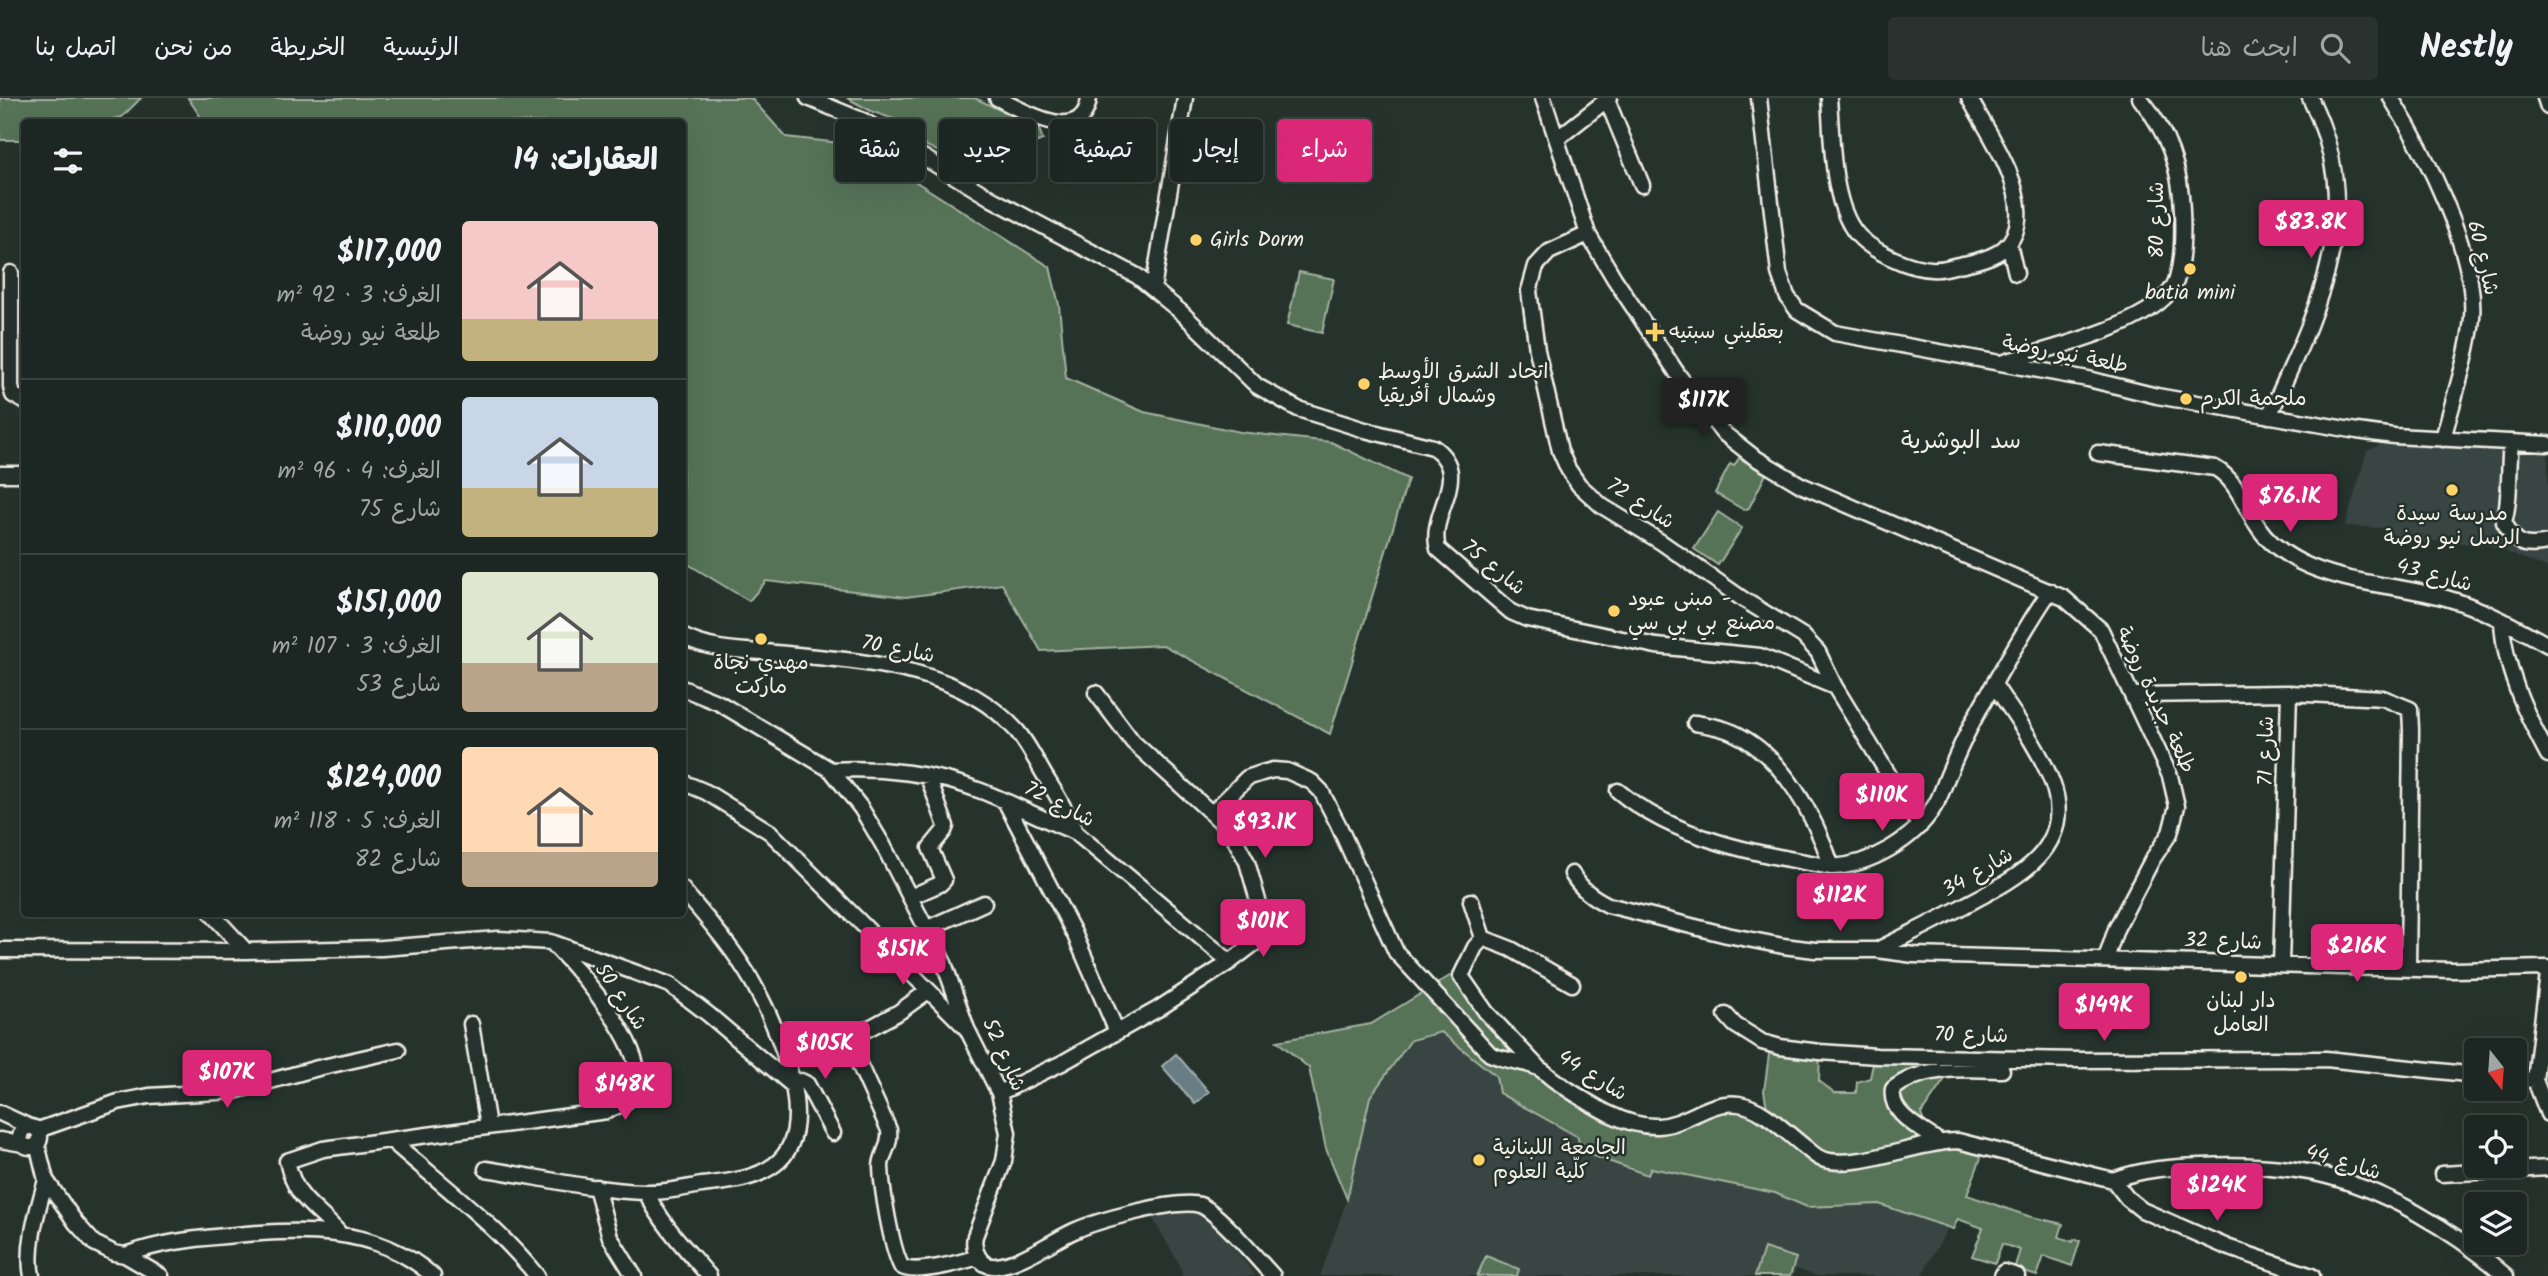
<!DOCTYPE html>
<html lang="ar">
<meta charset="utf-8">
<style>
body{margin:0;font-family:Kalam,"Playpen Sans Arabic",sans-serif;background:#29322f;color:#f1f3f6;direction:rtl;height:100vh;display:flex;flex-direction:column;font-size:26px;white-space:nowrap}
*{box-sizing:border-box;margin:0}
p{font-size:23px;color:#a0a5a5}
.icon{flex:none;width:38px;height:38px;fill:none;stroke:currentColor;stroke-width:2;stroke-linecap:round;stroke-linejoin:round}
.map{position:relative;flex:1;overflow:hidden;direction:ltr}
.side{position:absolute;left:21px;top:21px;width:665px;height:798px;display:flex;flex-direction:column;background:#1c2622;border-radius:7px;box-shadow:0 7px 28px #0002,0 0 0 2px #3a4340;direction:rtl}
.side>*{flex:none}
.guide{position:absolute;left:707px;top:21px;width:665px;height:63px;direction:rtl;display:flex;gap:14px}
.needle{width:46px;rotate:163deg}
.buttons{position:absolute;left:2464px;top:940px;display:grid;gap:14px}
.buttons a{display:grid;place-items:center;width:63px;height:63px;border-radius:7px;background:#1c2622;box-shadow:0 7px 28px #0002,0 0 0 2px #3a4340;font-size:35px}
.price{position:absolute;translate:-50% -60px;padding:0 16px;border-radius:7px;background:#db2777;color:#fff;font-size:23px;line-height:46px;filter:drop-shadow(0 2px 4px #0008)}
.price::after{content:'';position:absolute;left:50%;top:42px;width:21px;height:16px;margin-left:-10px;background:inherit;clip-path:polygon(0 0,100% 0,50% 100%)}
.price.on{background:#222;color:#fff}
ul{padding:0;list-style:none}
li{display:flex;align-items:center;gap:21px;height:175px;padding:0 28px}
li+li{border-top:2px solid #3a4340}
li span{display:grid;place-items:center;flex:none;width:196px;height:140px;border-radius:7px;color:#555}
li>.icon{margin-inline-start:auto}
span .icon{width:84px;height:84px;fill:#fffc;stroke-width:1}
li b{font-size:30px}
h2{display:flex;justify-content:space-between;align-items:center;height:84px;padding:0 28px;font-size:30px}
.chip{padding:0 24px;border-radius:7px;background:#1c2622;box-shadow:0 7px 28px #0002,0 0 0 2px #3a4340;font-size:24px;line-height:63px}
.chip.on{background:#db2777;color:#fff}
header{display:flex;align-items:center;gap:42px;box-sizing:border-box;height:98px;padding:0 35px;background:#1c2622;border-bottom:2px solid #3a4340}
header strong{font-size:33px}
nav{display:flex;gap:38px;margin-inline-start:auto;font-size:24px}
.search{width:490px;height:63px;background:#29322f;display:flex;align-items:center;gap:18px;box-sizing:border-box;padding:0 24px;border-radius:7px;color:#a0a5a5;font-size:26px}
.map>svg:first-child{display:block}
.built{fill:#374443}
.green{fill:#567359;stroke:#a5b2a0;stroke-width:2}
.water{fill:#687e84;stroke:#a0acac;stroke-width:2}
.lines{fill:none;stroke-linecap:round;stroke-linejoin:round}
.minor-casing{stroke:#f4f1e8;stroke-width:19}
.minor{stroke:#26332d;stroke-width:14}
.poi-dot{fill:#ffd166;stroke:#26332d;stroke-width:2.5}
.labels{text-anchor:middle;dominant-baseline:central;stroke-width:5;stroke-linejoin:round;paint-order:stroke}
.street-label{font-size:21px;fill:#f4f1e8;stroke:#26332d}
.poi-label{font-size:21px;fill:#f4f1e8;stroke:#26332d;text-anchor:start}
.quarter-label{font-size:24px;fill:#f4f1e8;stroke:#26332d}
</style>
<header>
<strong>Nestly</strong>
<div class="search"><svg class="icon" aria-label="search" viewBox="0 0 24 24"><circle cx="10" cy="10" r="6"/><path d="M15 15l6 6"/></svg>ابحث هنا</div>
<nav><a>الرئيسية</a><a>الخريطة</a><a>من نحن</a><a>اتصل بنا</a></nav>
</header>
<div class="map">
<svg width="2548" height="1178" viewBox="0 0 2548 1178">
<rect width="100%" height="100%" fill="#26332d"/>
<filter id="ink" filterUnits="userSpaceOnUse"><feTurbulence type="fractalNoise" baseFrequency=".0143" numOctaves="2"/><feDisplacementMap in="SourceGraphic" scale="14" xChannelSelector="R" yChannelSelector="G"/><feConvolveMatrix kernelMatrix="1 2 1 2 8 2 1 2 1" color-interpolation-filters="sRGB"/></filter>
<g filter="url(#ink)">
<path class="built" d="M2387 343 2548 355V470L2488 447 2434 443 2412 446 2381 430 2345 428 2367 353Z
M1441 934 1496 978 1499 995 1578 1039 1579 1054 1648 1077 1651 1070 1775 1095 1807 1109 1879 1106 1948 1130 1921 1178H1817L1796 1171 1793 1178H1320L1347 1101 1370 999 1411 942Z
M1179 1112 1198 1114 1221 1134 1256 1178H1182L1181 1169 1152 1119Z"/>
<path class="green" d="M0 0H141L122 19 99 24H24V42H0Z
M188 0H751L786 39 858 47 1050 169 1059 207 1066 280 1144 314 1240 334 1331 344 1408 381 1330 636 1163 547 1041 553 1002 486 906 499 766 483 749 503 683 463 682 24H204Z
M847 0H975L1039 31 1043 42 998 59 941 55 919 44 897 22 873 14Z
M1299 174 1334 181 1322 235 1287 227Z
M1739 360 1766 376 1749 410 1744 412 1715 395 1730 366 1734 368Z
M1718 414 1742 430 1718 467 1694 451Z
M1453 876 1536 973 1626 1023 1678 1020 1717 1001 1749 1013 1827 1070 1903 1060 1828 1061 1768 1016 1764 993 1770 949 1820 954 1819 983 1835 995H1856L1857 984 1870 980 1874 961 1960 959 1921 1016 1930 1041 1985 1049 1967 1097 2028 1118 2063 1126 2059 1139 2073 1144 2074 1141 2080 1143 2072 1168 2044 1158 2037 1178 2014 1171 2020 1152 2002 1146 1995 1165 1972 1158 1983 1130 1958 1121 1953 1131 1879 1106 1807 1109 1775 1095 1651 1070 1648 1077 1579 1053 1578 1039 1499 995 1496 978 1441 934 1411 942 1370 999 1347 1101 1326 1051 1309 970 1277 943 1371 926Z
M1764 1150 1796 1160 1790 1178H1755Z
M1486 1158 1519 1171 1517 1178H1477Z"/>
<path class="water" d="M1176 956 1209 994 1195 1006 1162 968Z"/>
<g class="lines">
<g class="minor-casing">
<path id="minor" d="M808 0 864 23 992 101 1137 178 1181 214 1257 288 1298 311 1365 332 1433 349C1474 378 1427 414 1438 451L1511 514 1527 521 1656 548 1760 558 1835 589 1920 728
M997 0C1021 12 1083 50 1089 0
M1543 0 1588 136 1614 180 1679 278 1722 334 1754 359 1801 387 2064 500 2101 532 2170 678 2177 708 2170 735 2152 762 2116 831 2106 861
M1759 0 1779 175 1787 198 1797 212 1835 235 2088 281 2157 298 2357 333 2394 338 2548 346
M1829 0C1832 39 1831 98 1853 131 1867 152 1912 173 1938 171 1946 171 1955 167 1964 166 1987 161 2011 155 2017 128 2026 88 1988 34 1969 0
M2391 0C2425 54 2477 155 2472 220 2469 256 2452 305 2443 341
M2545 0 2548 9
M1607 2 1642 87
M1558 40 1609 0
M1588 136 1549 154 1536 168 1529 193 1537 252 1560 353 1568 371 1579 387 1602 408 1661 444 1744 502 1803 538 1818 554 1835 589
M2009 146 2016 175
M11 175V289L13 297 24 303
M1153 191 1185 0
M2005 264C2047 251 2160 226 2176 183 2183 162 2183 135 2182 113 2181 71 2167 33 2140 0
M2269 318C2318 211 2368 115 2310 0
M2511 344C2508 371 2511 399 2504 424 2516 447 2523 450 2548 445
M2098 355 2215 370C2238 383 2244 409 2259 430 2268 444 2285 456 2300 464 2344 486 2398 487 2446 500 2482 510 2516 529 2548 547
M0 376H24
M2502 523C2504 570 2526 616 2548 657
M682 538C714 555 752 552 786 556 866 564 960 569 1017 633 1028 646 1036 663 1045 678 1056 696 1068 714 1075 734
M682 590 719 605 831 672 861 710 883 747 944 865 967 931 999 995 1002 1008 1008 1035 1004 1063 975 1138C972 1151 980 1170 996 1168 1020 1166 1052 1143 1074 1133 1096 1123 1178 1100 1200 1107 1217 1113 1258 1162 1273 1178
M2133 597 2289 595 2383 600 2410 611 2411 632 2408 869
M1695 625C1708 627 1720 629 1732 634 1783 657 1815 718 1832 769
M831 672C880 669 935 675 981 693 1013 705 1043 722 1075 734L1230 864
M682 684 706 694 770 734 966 930
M1618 693C1676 742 1759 756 1832 769 1870 767 1914 742 1934 709 1941 699 1944 686 1949 675 1958 654 1968 632 1979 612 2002 572 2024 531 2050 493
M1005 703 1074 835 1117 934
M1212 715 1247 680 1262 675 1273 672 1287 673 1312 684 1321 693 1338 726 1396 854 1490 956C1505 963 1521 963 1536 969 1543 971 1550 980 1557 984 1586 1003 1623 1030 1658 1028 1687 1027 1710 1001 1739 1006 1764 1010 1785 1034 1805 1049 1810 1053 1816 1059 1822 1061 1855 1073 1919 1043 1958 1043L2113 1082C2142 1071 2172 1069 2202 1068 2240 1066 2278 1068 2314 1075 2384 1090 2453 1132 2506 1178
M1572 776C1581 791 1592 799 1608 807L1727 837 1783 848 1815 852H1877L1914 857 2453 872 2548 870
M910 799 940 786 944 782 930 750 944 733 946 728 928 679
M1471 803 1483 840
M212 816 246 853
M926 831 984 805
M0 852 246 853 382 850 498 841 551 844 670 887 708 916 792 987
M1877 852C1907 837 1938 822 1967 806 2015 781 2077 751 2052 684 2039 650 2015 618 1995 588
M2281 867 2289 595
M2548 876 2535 982 2548 1016
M928 893 899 914 851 940 849 944 889 1032C891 1049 881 1056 881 1069 882 1092 891 1148 901 1168 913 1178 962 1164 978 1159
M1726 917 1735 927 1762 944 1780 949 1820 954 1877 958 2080 962 2326 961 2476 977
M471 926 488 1028
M1537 968 1486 914 1461 878 1475 849 1483 840 1511 851 1572 886
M2515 981 2535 982
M792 987 801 983 807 986 833 1035
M999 995 1062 965 1158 911 1230 864 1259 842 1263 833 1261 813 1247 764 1230 732 1133 644 1096 595
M0 1015 28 1028
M20 1039a10 10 0 1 1 20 0a10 10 0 1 1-20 0Z
M38 1032 118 1004 149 998 234 993 318 970 398 952
M0 1042 23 1046
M392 1043C442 1087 495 1126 537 1178
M1938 1043C1921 1030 1889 1017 1893 991 1923 967 1965 971 2002 972
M37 1046 46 1082 76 1125 94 1145 114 1155 125 1157 161 1178
M486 1071C538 1079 591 1092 644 1094 663 1095 684 1090 702 1087 726 1084 754 1082 774 1067 824 1031 776 927 753 885 734 851 707 821 682 791
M2442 1076 2548 1070
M2113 1082 2127 1100 2142 1112 2227 1149 2312 1178
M596 1089 610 1139 634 1178
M646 1094C662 1127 686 1151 709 1178
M340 1136C315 1107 296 1104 287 1063L323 1051 607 1013C619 1007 632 1003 636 990 649 951 580 874 554 847
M125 1157C158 1145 191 1141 225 1138 297 1131 375 1126 433 1178
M32 1178C26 1148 38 1111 46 1082
M2002 1178 2004 1174 2017 1178"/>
</g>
<use href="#minor" class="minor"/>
</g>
</g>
<g class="poi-dot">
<circle cx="1196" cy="142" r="7"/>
<circle cx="2190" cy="171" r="7"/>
<path d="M1651.5 223.5h7v7h7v7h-7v7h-7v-7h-7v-7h7z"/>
<circle cx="1364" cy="286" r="7"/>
<circle cx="2186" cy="301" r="7"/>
<circle cx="2452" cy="392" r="7"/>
<circle cx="1614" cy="513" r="7"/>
<circle cx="761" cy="541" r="7"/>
<circle cx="2241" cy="879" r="7"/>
<circle cx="1479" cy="1062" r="7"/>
</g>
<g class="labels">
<g class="street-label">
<text transform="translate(2157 122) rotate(-90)">شارع 80</text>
<text transform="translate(2482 160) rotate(76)">شارع 60</text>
<text transform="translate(2065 257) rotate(11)">طلعة نيو روضة</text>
<text transform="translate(1640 406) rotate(33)">شارع 72</text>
<text transform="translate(1493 470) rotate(39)">شارع 75</text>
<text transform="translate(2434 478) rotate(15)">شارع 43</text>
<text transform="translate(898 552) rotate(11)">شارع 70</text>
<text transform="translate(2155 602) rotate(65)">طلعة جديدة روضة</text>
<text transform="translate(2267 653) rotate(-89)">شارع 71</text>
<text transform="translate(1059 707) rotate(27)">شارع 72</text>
<text transform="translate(1978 775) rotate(-30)">شارع 34</text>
<text transform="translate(2223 844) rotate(2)">شارع 32</text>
<text transform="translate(620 899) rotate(56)">شارع 50</text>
<text transform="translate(1971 938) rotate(1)">شارع 70</text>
<text transform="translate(1003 957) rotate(66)">شارع 52</text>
<text transform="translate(1592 978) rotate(32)">شارع 44</text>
<text transform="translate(2343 1065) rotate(17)">شارع 44</text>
</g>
<g class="poi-label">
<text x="1210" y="142">Girls Dorm</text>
<text x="2190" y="195" text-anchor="middle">batia mini</text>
<text x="1669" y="234">بعقليني سبتيه</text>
<text x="1378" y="274">اتحاد الشرق الأوسط<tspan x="1378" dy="24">وشمال أفريقيا</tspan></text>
<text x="2200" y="301">ملحمة الكرم</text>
<text x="2452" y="416" text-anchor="middle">مدرسة سيدة<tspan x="2452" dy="24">الرسل نيو روضة</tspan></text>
<text x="1628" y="501">مبنى عبود -<tspan x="1628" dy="24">مصنع بي بي سي</tspan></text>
<text x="761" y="565" text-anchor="middle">مهدي نجاة<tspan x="761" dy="24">ماركت</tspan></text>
<text x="2241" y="903" text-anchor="middle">دار لبنان<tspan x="2241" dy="24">العامل</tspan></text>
<text x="1493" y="1050">الجامعة اللبنانية<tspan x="1493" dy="24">كلّية العلوم</tspan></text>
</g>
<g class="quarter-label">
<text x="1961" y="343">سد البوشرية</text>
</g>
</g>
</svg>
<div class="buttons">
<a><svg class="needle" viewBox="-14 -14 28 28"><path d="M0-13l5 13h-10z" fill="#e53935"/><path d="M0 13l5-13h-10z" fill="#a0a5a5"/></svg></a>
<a><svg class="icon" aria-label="locate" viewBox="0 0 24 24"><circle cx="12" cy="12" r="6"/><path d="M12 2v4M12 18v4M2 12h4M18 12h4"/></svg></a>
<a><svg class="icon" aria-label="layers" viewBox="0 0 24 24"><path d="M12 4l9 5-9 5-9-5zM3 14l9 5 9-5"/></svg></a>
</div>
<b class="price" style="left:2311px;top:162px">$83.8K</b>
<b class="price on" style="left:1704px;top:340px">$117K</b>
<b class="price" style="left:2290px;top:436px">$76.1K</b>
<b class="price" style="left:1882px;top:735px">$110K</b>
<b class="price" style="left:1265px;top:762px">$93.1K</b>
<b class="price" style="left:1840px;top:835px">$112K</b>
<b class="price" style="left:1263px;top:861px">$101K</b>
<b class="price" style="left:2357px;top:886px">$216K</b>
<b class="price" style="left:903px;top:889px">$151K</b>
<b class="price" style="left:2104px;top:945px">$149K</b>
<b class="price" style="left:825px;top:983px">$105K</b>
<b class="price" style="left:227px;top:1012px">$107K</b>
<b class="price" style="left:625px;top:1024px">$148K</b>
<b class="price" style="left:2217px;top:1125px">$124K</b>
<div class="guide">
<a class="chip on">شراء</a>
<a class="chip">إيجار</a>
<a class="chip">تصفية</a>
<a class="chip">جديد</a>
<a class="chip">شقة</a>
</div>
<section class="side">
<h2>العقارات: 14<svg class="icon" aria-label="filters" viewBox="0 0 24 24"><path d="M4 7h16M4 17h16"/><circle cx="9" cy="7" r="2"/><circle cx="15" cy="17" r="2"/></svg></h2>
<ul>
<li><span style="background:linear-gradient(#f6c9c9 70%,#c2b280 0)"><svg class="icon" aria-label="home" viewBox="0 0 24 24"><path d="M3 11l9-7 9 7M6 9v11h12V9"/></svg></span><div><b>$117,000</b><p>الغرف: 3 · 92 m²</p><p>طلعة نيو روضة</p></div></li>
<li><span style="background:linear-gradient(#c9d6e8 65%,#c2b280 0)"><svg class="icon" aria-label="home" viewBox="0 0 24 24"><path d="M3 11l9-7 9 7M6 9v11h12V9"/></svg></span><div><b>$110,000</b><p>الغرف: 4 · 96 m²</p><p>شارع 75</p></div></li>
<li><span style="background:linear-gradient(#dfe7d0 65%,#b9a48a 0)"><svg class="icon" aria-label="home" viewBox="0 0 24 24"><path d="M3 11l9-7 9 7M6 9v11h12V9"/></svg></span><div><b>$151,000</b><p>الغرف: 3 · 107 m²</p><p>شارع 53</p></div></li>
<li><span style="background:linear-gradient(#ffd9b3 75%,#b9a48a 0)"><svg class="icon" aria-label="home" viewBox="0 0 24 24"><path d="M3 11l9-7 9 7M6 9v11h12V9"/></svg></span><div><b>$124,000</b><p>الغرف: 5 · 118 m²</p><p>شارع 82</p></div></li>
</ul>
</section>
</div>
